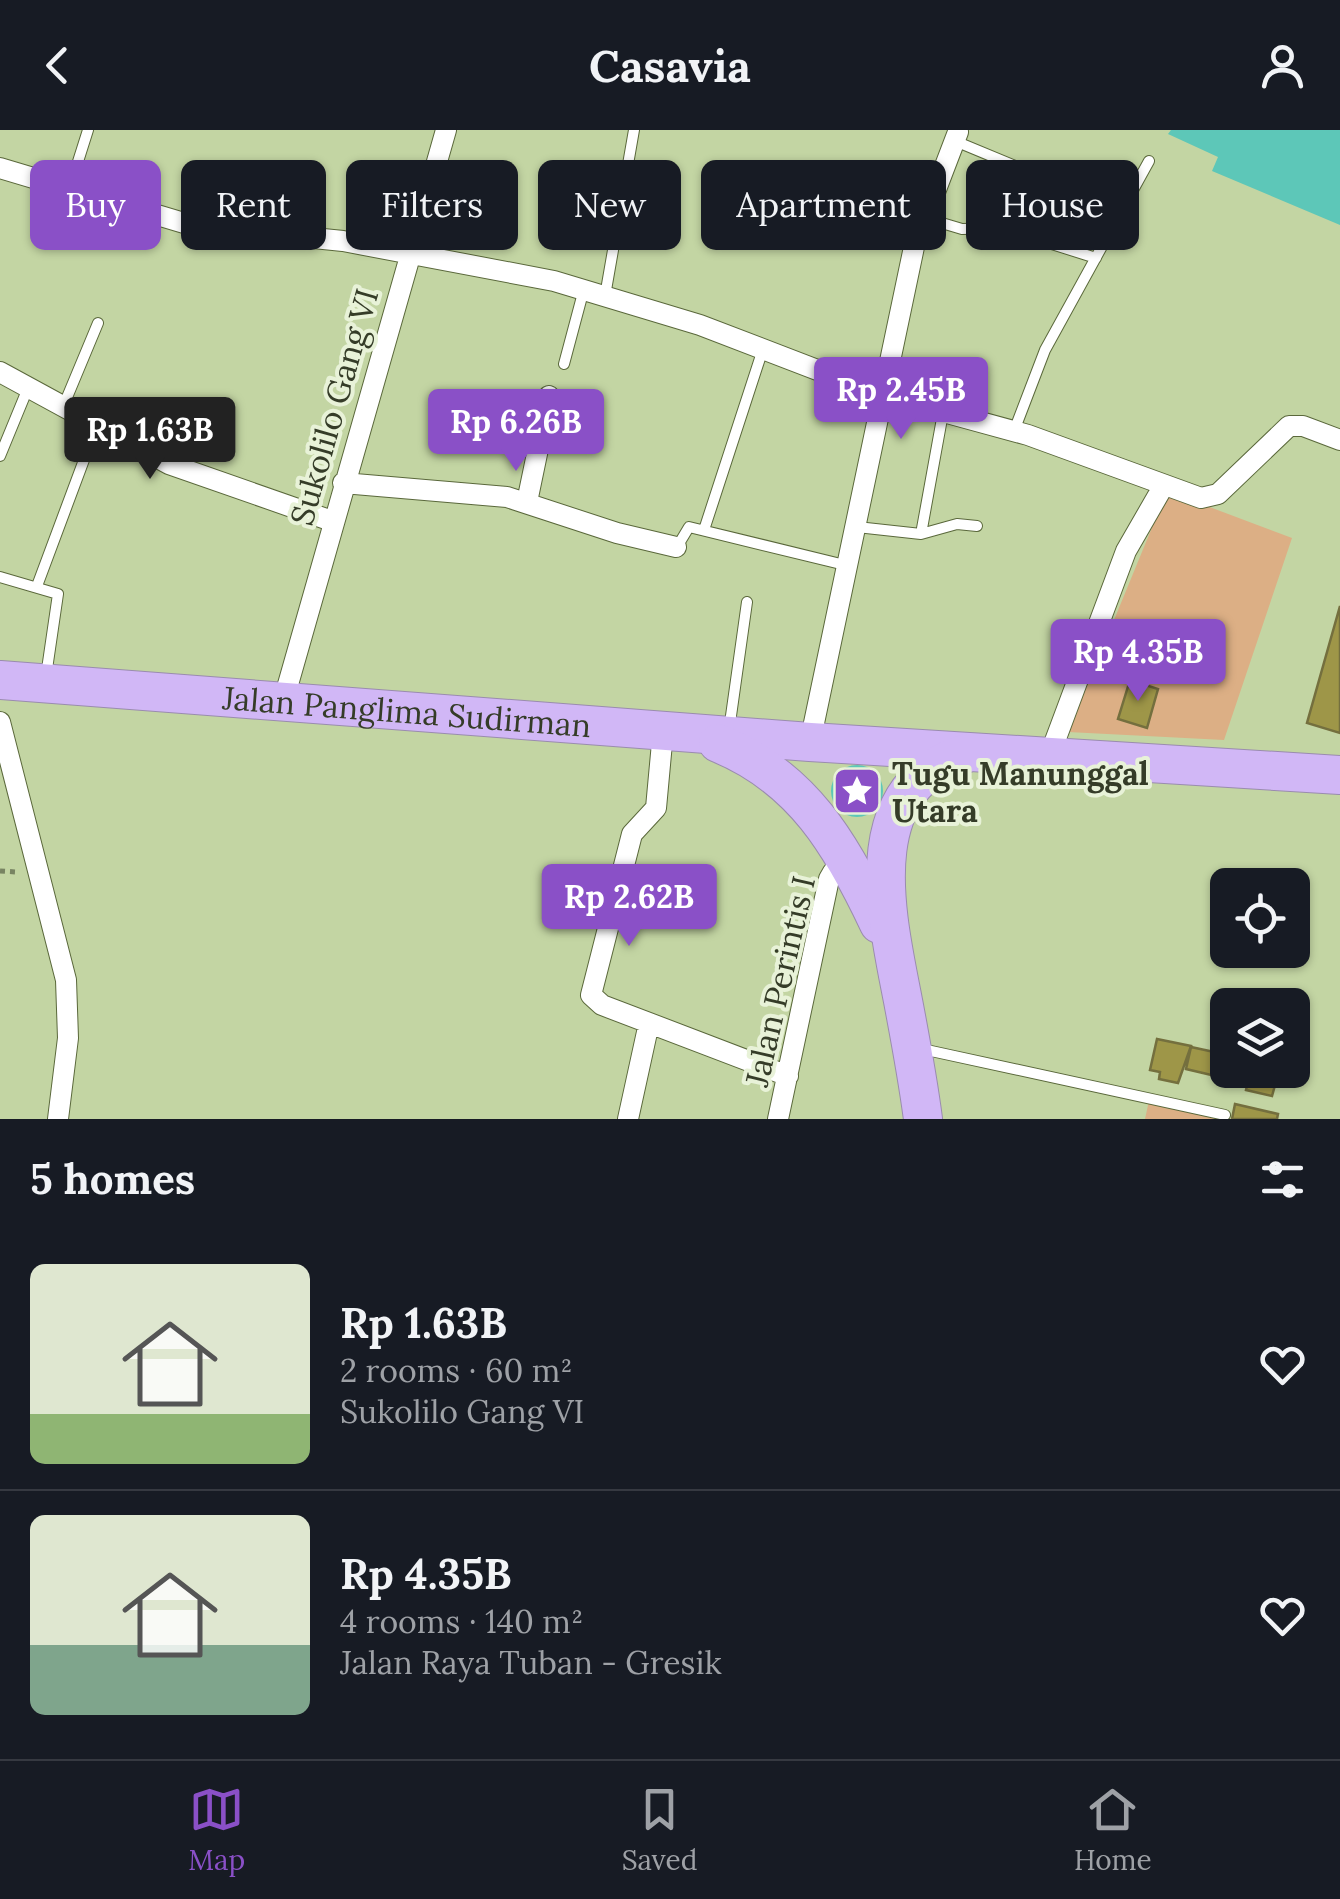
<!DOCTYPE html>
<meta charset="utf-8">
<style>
body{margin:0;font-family:Lora,serif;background:#20242c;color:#f1f3f6;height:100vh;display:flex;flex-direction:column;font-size:38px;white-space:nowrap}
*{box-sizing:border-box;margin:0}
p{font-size:32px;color:#9ea1a6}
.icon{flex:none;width:55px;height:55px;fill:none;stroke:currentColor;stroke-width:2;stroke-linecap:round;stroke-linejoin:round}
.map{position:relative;height:989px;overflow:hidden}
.drawer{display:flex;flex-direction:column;background:#171b24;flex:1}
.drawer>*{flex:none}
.guide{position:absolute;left:30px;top:30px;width:1280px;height:90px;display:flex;gap:20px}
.tools{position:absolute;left:1210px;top:738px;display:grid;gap:20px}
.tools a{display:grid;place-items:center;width:100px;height:100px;border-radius:15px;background:#171b24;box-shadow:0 2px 8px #0004;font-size:50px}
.price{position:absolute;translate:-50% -85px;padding:0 22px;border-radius:10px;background:#8a50c7;color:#fff;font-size:32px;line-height:65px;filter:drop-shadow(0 2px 5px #0008)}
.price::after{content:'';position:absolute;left:50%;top:60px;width:30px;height:22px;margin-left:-15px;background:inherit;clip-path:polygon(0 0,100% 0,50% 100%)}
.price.selected{background:#222;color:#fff}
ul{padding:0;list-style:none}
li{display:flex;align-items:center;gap:30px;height:250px;padding:0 30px}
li+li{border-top:2px solid #363941}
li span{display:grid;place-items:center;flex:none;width:280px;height:200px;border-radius:15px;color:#555}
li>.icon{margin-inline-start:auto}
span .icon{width:120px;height:120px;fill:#fffc;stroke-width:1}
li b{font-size:42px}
h2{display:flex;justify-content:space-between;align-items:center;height:120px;padding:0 30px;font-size:42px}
.chip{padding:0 35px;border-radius:15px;background:#171b24;box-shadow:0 2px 8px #0004;font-size:35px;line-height:90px}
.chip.selected{background:#8a50c7;color:#fff}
header{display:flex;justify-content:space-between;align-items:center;height:130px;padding:0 30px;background:#171b24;font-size:45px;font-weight:700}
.tabs{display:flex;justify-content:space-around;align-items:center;height:140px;border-top:2px solid #363941;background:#171b24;font-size:28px;color:#9ea1a6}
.tabs a{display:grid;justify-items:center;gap:5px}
.tabs .selected{color:#8a50c7}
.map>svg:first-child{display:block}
.green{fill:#dcaf85}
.water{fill:#5dc7b8}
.building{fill:#9e9648;stroke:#746f3e;stroke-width:2.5}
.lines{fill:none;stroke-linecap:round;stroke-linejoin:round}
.lane-casing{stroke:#5a683b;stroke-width:12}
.street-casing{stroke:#5a683b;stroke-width:22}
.highway-casing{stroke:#9a8cae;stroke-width:40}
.path{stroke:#788462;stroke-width:5;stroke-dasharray:5 5;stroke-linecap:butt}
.lane{stroke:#fff;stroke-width:10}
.street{stroke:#fff;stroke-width:20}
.highway{stroke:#d1b7f6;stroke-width:38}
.labels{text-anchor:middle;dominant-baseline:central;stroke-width:8;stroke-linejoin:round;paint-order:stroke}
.street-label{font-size:32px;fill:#353c28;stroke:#e8f2d8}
.poi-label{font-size:32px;font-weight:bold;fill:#353c28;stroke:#e8f2d8;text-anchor:start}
</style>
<header><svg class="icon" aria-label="back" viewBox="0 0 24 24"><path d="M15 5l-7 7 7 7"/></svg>Casavia<svg class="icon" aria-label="person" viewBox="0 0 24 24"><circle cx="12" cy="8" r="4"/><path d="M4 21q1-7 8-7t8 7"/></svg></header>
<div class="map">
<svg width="1340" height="989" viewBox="0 0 1340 989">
<rect width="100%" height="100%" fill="#c3d5a3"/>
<path class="green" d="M1167 361 1292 408 1224 610 1068 602Z
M1150 966 1218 982 1216 989H1145Z"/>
<path class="water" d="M1171 0H1340V95L1212 41 1218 27 1168 4Z
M831 661a26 26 0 1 1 52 0a26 26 0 1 1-52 0Z"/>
<path class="building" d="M1340 476V603L1307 593Z
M1180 511 1195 516 1185 545 1171 541Z
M1130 550 1158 559 1147 598 1118 589Z
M1157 909 1191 916 1178 953 1159 949 1160 942 1150 940Z
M1191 917 1228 925 1224 948 1186 939Z
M1250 942 1277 948 1272 966 1246 960Z
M1235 974 1278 984 1277 989H1232Z"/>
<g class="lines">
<g class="lane-casing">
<path id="lane" d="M955 11 1073 60 1086 74 1117 90
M69 60 88 0
M925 88 962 99 1001 98 1096 128
M605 166 634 0
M564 234 584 159
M63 277 98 193
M1014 301 1045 220 1149 31
M0 326 28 258
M857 397 921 404 957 394 977 396
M704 400 763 219
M921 404 943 283
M677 417 689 397 849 436
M0 447 58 464 46 546
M37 456 97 295
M729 600 747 472
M922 919 1225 985"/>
</g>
<g class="street-casing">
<path id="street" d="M0 38 194 96 343 111 554 151 700 195 885 266 1028 305 1201 368 1218 364 1289 296H1303L1340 310
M0 242 169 334 332 391
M343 353 507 367 617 403 676 417
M527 372 549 266
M283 572 446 0
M0 592 66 850 68 908 58 989
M663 602 656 678 632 704 591 865 602 875 788 946
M810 612 914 117 958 2
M1049 627 1126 421 1164 355
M628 989 649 893
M778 989 829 749 833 742 850 735"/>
</g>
<g class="highway-casing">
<g id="highway">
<path id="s1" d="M0 550 810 612 1340 645"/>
<path d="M718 613C802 647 842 715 879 794"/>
<path d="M923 989C918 951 911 913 904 876 888 791 852 657 967 623"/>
</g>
</g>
<path class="path" d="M0 741 17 742"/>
<use href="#lane" class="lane"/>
<use href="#street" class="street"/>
<use href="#highway" class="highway"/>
</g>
<defs>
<g id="sight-square" transform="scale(2.5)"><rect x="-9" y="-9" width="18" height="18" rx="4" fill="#8a50c7" stroke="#e8f2d8"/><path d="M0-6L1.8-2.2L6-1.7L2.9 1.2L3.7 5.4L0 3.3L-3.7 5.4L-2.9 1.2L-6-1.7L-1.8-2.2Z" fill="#fff"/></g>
</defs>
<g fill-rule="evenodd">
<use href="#sight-square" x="857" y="661"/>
</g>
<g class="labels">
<g class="street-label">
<text transform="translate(334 277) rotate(-74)">Sukolilo Gang VI</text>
<text stroke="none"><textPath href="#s1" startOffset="408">Jalan Panglima Sudirman</textPath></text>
<text transform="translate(780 851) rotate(-77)">Jalan Perintis I</text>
</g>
<g class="poi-label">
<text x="892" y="643">Tugu Manunggal<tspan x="892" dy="37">Utara</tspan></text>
</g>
</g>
</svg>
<div class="tools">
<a><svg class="icon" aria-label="locate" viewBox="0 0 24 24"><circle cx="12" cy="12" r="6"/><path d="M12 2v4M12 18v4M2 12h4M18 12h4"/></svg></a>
<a><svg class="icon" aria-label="layers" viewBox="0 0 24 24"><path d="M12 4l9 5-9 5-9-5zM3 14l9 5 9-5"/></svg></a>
</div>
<b class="price" style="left:901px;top:312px">Rp 2.45B</b>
<b class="price" style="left:516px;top:344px">Rp 6.26B</b>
<b class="price selected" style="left:150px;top:352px">Rp 1.63B</b>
<b class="price" style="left:1138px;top:574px">Rp 4.35B</b>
<b class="price" style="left:629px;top:819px">Rp 2.62B</b>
<div class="guide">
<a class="chip selected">Buy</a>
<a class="chip">Rent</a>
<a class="chip">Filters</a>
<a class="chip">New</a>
<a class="chip">Apartment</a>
<a class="chip">House</a>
</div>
</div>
<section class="drawer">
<h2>5 homes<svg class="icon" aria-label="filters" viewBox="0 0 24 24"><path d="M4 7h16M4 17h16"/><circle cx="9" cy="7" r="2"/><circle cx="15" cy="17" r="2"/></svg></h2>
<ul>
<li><span style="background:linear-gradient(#dfe7d0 75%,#8fb573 0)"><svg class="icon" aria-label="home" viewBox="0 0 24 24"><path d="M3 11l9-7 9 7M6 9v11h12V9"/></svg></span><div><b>Rp 1.63B</b><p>2 rooms · 60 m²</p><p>Sukolilo Gang VI</p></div><svg class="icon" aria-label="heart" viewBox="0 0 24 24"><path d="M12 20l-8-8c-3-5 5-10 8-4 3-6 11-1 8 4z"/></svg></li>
<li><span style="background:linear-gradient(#dfe7d0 65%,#7fa58c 0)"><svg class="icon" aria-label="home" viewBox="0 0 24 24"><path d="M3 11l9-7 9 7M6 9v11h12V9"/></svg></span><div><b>Rp 4.35B</b><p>4 rooms · 140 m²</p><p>Jalan Raya Tuban - Gresik</p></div><svg class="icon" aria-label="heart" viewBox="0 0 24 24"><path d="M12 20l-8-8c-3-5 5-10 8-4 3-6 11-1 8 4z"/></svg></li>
</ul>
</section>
<nav class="tabs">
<a class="selected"><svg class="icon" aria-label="map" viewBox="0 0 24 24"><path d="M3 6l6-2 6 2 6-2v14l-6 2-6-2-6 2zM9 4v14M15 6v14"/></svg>Map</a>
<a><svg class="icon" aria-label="saved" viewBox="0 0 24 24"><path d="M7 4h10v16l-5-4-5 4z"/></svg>Saved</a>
<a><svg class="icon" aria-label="home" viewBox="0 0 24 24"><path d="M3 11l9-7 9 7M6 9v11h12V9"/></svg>Home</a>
</nav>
